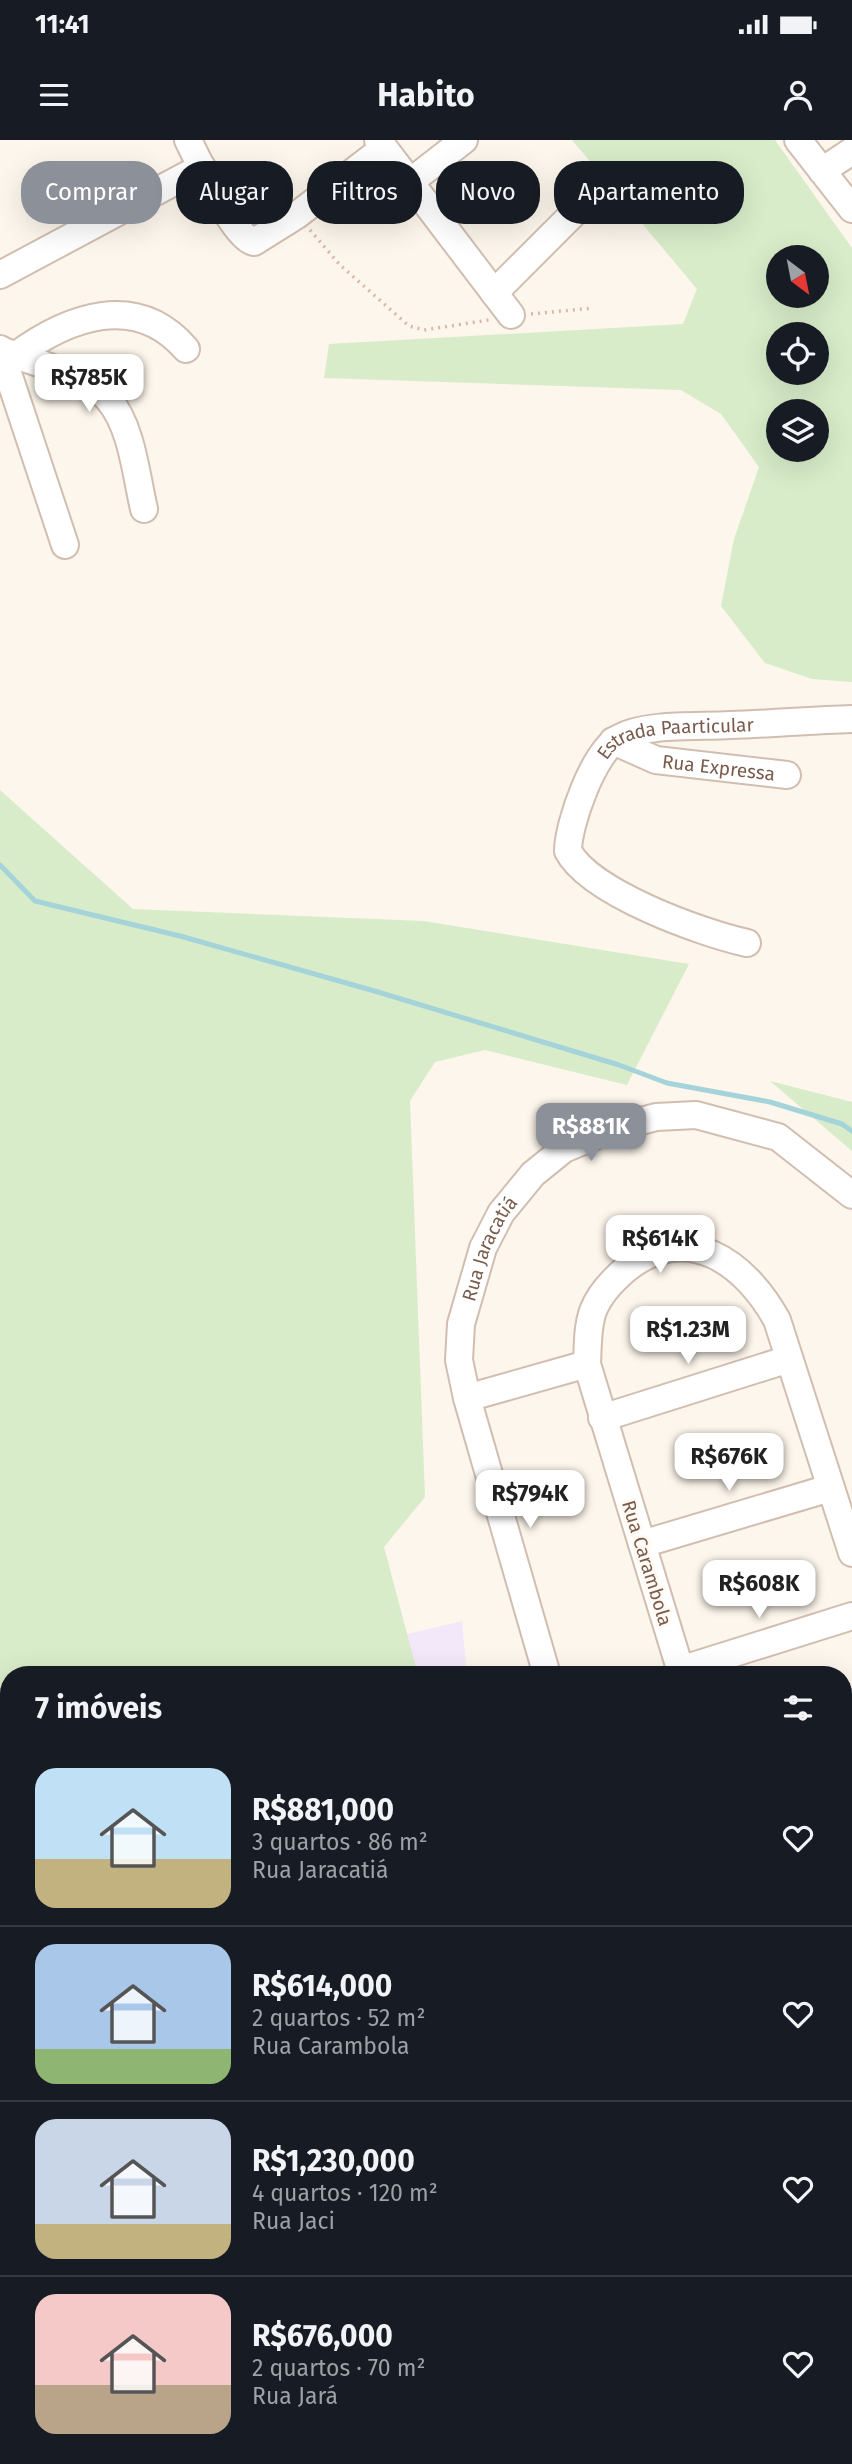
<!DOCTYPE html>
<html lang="pt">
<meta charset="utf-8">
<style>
body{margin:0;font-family:"Fira Sans",sans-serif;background:#20242c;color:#f1f3f6;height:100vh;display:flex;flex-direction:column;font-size:26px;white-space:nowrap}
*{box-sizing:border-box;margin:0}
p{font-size:23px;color:#9ea1a6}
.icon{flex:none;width:38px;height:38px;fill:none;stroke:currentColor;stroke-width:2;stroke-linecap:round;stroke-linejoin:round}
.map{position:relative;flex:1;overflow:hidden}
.sheet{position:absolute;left:0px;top:1526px;width:852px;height:798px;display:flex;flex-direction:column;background:#171b24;border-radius:28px 28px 0 0;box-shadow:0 7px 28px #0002}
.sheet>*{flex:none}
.top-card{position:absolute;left:21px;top:21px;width:810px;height:63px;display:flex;gap:14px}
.needle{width:46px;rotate:148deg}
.controls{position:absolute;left:766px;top:105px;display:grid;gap:14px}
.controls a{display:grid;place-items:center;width:63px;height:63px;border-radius:50%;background:#171b24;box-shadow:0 7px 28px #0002;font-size:35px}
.price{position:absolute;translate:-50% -60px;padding:0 16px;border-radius:14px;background:#fff;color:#222;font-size:23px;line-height:46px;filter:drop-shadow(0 2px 4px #0008)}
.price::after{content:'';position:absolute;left:50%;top:42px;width:21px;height:16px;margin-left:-10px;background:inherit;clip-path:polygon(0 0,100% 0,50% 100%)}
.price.active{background:#8c9099;color:#fff}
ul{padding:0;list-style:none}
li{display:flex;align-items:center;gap:21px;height:175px;padding:0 35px}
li+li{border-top:2px solid #363941}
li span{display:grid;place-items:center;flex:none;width:196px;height:140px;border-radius:21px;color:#555}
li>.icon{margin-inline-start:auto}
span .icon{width:84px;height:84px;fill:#fffc;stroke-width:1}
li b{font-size:30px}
h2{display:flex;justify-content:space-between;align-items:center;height:84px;padding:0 35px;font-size:30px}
.pill{padding:0 24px;border-radius:28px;background:#171b24;box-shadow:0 7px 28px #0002;font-size:24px;line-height:63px}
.pill.active{background:#8c9099;color:#fff}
.status{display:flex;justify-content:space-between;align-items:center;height:49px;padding:0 35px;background:#171b24;direction:ltr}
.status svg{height:19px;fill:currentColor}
header{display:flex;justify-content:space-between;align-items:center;height:91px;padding:0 35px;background:#171b24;font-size:32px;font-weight:700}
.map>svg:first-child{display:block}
.education{fill:#f3e8fa}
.green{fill:#d8ecc9;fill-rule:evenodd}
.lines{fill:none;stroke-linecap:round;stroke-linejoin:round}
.stream{stroke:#a5d3da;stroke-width:5}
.building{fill:#f3d5c3;stroke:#e6bba3;stroke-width:2}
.minor-casing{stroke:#d1beb0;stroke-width:30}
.path{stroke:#d9b8a5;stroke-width:3.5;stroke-dasharray:2 5;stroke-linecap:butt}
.minor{stroke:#fff;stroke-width:26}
.labels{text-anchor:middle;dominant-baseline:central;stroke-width:6;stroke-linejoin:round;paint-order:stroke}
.street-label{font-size:19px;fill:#7a5c4d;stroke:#fffaf3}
</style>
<div class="status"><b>11:41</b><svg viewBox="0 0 49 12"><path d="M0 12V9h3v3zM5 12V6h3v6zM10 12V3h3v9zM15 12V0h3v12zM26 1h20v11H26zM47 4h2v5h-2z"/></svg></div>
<header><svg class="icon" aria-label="menu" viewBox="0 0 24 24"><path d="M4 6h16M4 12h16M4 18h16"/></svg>Habito<svg class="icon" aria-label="person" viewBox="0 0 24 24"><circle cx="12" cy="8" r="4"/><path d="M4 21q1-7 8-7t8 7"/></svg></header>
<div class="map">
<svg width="852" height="2324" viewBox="0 0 852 2324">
<rect width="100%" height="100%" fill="#fdf6ec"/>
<path class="education" d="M462 1481 467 1535H236Z
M9 1589V2315H817L807 2324H0V1591Z
M844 2088 852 2096V2283L844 2291Z"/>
<path class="green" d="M572 0H775L852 108V542L812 539 765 523 721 466 734 399 759 327 721 274 681 250 324 238 329 204 683 184 697 149ZM817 117V156H779V117ZM817 194V233H779V194ZM779 271H817V310H779Z
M0 650 133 769 423 781 689 824 627 945 485 910 435 922 410 961 425 1357 384 1407 418 1535H9V1856L0 1841Z
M770 941 852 962V1011Z
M9 2084V2165L0 2171V2097Z"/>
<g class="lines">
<path class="stream" d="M0 725 35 761 180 796 378 852 619 925 667 943 770 962 842 984 852 991"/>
</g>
<path class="building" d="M410 2315H425L443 2324H405Z"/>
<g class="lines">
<g class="minor-casing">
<g id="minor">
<path d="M188 0C198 20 234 98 254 102L297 75 384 8"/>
<path d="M378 0 511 175"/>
<path d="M798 0 852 69"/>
<path d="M822 31 852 11"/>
<path d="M410 42 464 0"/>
<path d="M0 135 202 27"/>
<path d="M494 153 579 68"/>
<path d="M0 209 65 405"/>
<path d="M1 210C29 221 90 236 109 260 132 287 136 335 144 369"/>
<path d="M15 216C68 177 136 151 186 209"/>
<path id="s1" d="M613 601 656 620 787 635"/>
<path id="s2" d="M747 803C702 793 590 753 568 711 568 684 594 611 619 598 646 583 699 587 730 585 770 584 811 580 852 579"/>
<path d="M467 1258 587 1224"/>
<path d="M602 1278 789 1219"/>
<path d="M642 1404 830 1348"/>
<path d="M680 1530 852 1476"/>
<path id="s3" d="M547 1535 467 1258 459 1220 461 1184 483 1108 501 1073 533 1034 564 1009 612 989 656 977 696 975 778 997 852 1055"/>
<path d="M682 1535 587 1224C588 1207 587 1188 593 1171 599 1155 613 1140 626 1129 687 1080 745 1122 777 1180L852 1413"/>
<path d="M844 1621 852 1618"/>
<path d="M844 1760 852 1757"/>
<path d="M844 1898 852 1895"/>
</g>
</g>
<path class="path" d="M310 90 340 125 409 186 424 190 489 180
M531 174 593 168"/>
<use href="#minor" class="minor"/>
</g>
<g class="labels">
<g class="street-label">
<text stroke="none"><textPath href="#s2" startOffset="387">Estrada Paarticular</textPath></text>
<text stroke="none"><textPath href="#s1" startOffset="110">Rua Expressa</textPath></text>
<text stroke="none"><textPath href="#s3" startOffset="444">Rua Jaracatiá</textPath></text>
<text transform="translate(647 1423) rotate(73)">Rua Carambola</text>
</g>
</g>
</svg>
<div class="controls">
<a><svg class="needle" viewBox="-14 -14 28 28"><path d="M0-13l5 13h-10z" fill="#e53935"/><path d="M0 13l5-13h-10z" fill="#9ea1a6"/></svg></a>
<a><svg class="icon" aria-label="locate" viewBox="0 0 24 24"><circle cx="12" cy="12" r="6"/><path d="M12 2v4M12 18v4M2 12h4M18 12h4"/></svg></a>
<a><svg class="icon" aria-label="layers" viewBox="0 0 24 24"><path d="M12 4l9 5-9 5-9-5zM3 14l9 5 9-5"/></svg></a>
</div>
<b class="price" style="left:89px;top:274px">R$785K</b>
<b class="price active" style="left:591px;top:1023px">R$881K</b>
<b class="price" style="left:660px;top:1135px">R$614K</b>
<b class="price" style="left:688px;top:1226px">R$1.23M</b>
<b class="price" style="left:729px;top:1353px">R$676K</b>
<b class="price" style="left:530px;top:1390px">R$794K</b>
<b class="price" style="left:759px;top:1480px">R$608K</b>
<div class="top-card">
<a class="pill active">Comprar</a>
<a class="pill">Alugar</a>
<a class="pill">Filtros</a>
<a class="pill">Novo</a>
<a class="pill">Apartamento</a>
</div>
<section class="sheet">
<h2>7 imóveis<svg class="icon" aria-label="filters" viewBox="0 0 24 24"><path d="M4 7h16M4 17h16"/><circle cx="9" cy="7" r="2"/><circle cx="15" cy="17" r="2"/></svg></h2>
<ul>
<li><span style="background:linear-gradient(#bfe0f5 65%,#c2b280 0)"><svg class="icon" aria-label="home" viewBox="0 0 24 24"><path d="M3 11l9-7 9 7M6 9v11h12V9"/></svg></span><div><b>R$881,000</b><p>3 quartos · 86 m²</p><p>Rua Jaracatiá</p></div><svg class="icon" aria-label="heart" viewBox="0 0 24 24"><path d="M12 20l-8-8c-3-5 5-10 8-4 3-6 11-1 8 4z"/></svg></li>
<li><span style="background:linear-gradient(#a9c7e8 75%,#8fb573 0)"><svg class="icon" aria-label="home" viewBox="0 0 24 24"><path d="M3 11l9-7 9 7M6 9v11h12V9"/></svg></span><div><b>R$614,000</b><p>2 quartos · 52 m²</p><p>Rua Carambola</p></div><svg class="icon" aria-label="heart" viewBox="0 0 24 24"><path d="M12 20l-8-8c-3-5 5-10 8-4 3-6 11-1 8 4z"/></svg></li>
<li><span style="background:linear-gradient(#c9d6e8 75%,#c2b280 0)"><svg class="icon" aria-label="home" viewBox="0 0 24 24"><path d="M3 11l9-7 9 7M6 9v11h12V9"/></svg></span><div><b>R$1,230,000</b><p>4 quartos · 120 m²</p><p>Rua Jaci</p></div><svg class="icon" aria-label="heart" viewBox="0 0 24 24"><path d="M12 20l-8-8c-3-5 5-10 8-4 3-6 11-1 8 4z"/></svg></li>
<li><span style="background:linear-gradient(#f6c9c9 65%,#b9a48a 0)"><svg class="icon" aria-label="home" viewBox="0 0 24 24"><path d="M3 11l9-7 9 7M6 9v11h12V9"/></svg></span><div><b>R$676,000</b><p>2 quartos · 70 m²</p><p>Rua Jará</p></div><svg class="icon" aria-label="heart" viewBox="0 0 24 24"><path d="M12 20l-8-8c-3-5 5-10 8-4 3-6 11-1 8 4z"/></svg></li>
</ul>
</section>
</div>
